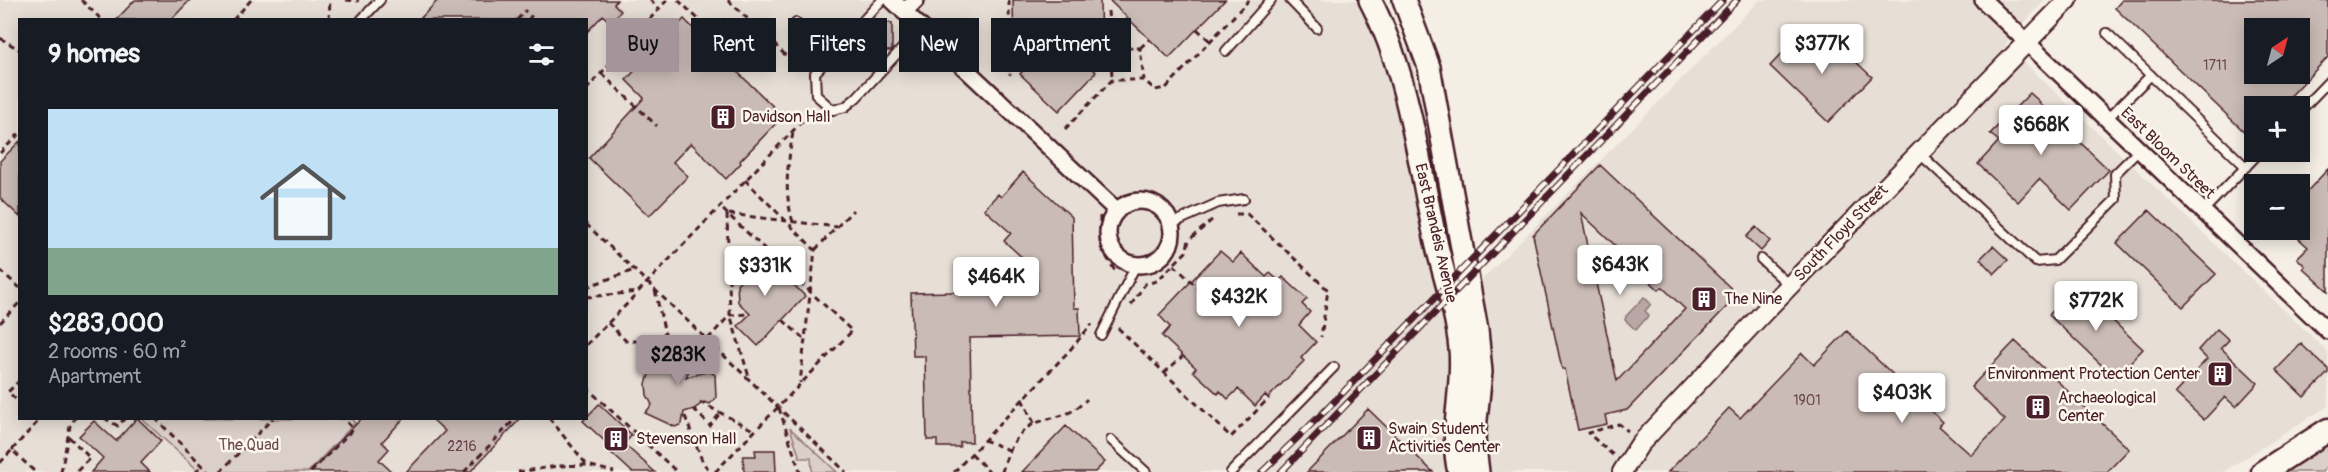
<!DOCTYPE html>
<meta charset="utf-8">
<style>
body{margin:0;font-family:Pangolin,sans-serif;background:#242831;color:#f1f3f6;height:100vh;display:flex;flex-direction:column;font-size:22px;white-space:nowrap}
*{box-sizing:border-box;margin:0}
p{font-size:20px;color:#9ea1a6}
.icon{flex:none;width:33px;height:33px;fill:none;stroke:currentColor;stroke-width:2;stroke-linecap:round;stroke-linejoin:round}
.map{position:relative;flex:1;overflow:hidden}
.details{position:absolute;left:18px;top:18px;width:570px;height:402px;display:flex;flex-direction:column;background:#171b24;border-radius:0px;box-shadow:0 3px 15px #0003}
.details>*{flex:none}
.guide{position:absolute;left:606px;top:18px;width:570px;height:54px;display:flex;gap:12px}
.needle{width:39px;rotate:36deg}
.controls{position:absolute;left:2244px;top:18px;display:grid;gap:12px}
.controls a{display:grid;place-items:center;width:66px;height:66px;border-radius:0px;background:#171b24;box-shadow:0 3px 15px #0003;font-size:30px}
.price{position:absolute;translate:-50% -51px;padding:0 14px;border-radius:6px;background:#fff;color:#222;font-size:20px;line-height:39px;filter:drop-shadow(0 2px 3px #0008)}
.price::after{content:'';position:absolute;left:50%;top:36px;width:18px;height:14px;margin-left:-9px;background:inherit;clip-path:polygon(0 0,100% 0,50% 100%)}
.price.current{background:#a6949b;color:#111}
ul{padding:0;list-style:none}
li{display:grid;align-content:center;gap:12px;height:318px;padding:0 30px}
li span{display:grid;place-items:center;height:186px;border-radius:0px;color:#555}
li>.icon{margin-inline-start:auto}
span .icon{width:108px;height:108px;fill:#fffc;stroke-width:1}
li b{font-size:26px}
h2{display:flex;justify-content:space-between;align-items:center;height:72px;padding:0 30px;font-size:26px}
.pill{padding:0 21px;border-radius:0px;background:#171b24;box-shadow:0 3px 15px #0003;font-size:21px;line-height:54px}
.pill.current{background:#a6949b;color:#111}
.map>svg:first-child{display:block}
.built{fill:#e7dfd6;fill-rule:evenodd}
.green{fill:#dbd0c9;stroke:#92787a;stroke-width:1.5}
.water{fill:#baa7a5;stroke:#8d7174;stroke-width:1.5}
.building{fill:#cabbb6;stroke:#4a1f2b;stroke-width:1.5;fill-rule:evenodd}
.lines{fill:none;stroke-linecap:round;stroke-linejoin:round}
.service-casing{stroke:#4a1f2b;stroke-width:12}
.minor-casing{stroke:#4a1f2b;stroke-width:20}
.tertiary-casing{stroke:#4a1f2b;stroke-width:22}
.secondary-casing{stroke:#4a1f2b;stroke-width:26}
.primary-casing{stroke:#4a1f2b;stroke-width:27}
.path{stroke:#4a1f2b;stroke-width:3;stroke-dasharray:6 4.5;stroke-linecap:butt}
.service{stroke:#fbf7ec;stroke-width:8}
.minor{stroke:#fbf7ec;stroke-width:15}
.tertiary{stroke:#fbf7ec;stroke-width:18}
.secondary{stroke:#fbf7ec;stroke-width:21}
.primary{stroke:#fbf7ec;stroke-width:22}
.rail-casing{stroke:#4a1f2b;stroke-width:7}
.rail{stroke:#fbf7ec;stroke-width:4.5;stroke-dasharray:14;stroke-linecap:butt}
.labels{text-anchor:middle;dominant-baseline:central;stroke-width:5;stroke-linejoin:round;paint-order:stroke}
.number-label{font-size:14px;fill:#6a464e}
.poi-label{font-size:16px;fill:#4a1f2b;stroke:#fbf7ec;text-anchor:start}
.street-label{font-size:16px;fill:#4a1f2b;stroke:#fbf7ec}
.park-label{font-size:16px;fill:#6e4b52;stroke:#fbf7ec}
</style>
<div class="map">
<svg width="2328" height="472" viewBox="0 0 2328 472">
<rect width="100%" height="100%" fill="#f4eee4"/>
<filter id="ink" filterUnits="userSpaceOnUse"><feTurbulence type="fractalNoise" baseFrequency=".0167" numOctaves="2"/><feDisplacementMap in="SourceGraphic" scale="12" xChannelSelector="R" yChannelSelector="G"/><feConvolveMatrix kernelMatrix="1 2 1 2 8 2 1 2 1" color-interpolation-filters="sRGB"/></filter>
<g filter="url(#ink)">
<path class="built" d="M0 0H1384L1413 63 1431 165 1444 220 1457 305 1760 0H2045L2005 44 2328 352V406L2223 472H0ZM20 20H586V418H20Z"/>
<path class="green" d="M351 419 355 423 308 472H200L142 419Z
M790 428 837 472H812L811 458H800Z
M2328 439V466L2322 472H2278Z"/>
<path class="water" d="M1644 297 1651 304 1645 311 1649 315 1636 330 1625 320 1626 316Z"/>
<path class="building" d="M135 0H190L171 20H116Z
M438 0H617L614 4 621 11 610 23 603 15 586 33V20H419Z
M1013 0H1100L1101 58H1082L1096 72 1059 111 1020 74 1034 59H1014Z
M1109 0H1225L1169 58Z
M2122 0H2328V57L2281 106H2254V141L2115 8ZM2254 28H2300V74H2254Z
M684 19 705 40 725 19 742 35 722 57 783 116 740 161 741 163 726 179 691 143 673 162 688 176 649 216 589 158 644 98 626 80Z
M869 23H892V51H865V28Z
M1824 32 1872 77 1828 122 1770 66 1791 44 1802 54Z
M2030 93 2040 102 2039 103 2109 170 2071 210 2039 179 2018 202 1978 164 1999 141 1990 134Z
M20 141V217L0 198V161Z
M1600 165 1738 295 1627 410 1605 415 1607 424 1578 430 1565 369H1562L1533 235ZM1581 213 1637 266 1636 268 1659 290 1662 287 1685 309 1617 381Z
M2328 169V291L2303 268 2305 266 2297 258 2308 247 2289 230H2300V199Z
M1023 172 1072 217 1074 308H1079L1080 336 970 338 972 442H960V447H937V440H927L925 356H913L911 293 1038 290 1037 271 1004 241 1011 233 984 209 998 194 1001 197Z
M2149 210 2216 274 2183 307 2117 243Z
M1756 227 1770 241 1761 251 1746 237Z
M1993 246 2008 260 1994 274 1980 259Z
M758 249 805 296 758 346 738 326 750 314 738 302 737 284 744 276 737 270Z
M1220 251 1233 262 1241 253 1266 277 1270 273 1279 281 1283 277 1307 299 1302 304 1310 312 1299 325 1316 342 1301 358 1304 361 1268 398 1265 395 1255 406 1238 389 1228 399 1220 391 1218 394 1193 371 1196 368 1162 336 1170 327 1159 315Z
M2076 286 2143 349 2115 378 2049 315Z
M2217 329 2229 340 2221 348 2258 383 2236 407 2225 397 2204 420 2175 393 2207 359 2198 350Z
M1847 331 1943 422 1939 426 1971 455 2005 420 1971 387 2015 341 2129 449 2107 472H1668L1729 408 1740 418 1802 353 1814 365Z
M676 343 694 346 698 352 686 377 709 371 715 375 716 398 710 404 704 402 694 409 684 412 682 424 675 427 645 413 652 405 647 395 646 384 650 371 658 361 672 357 670 348Z
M2301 344 2328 369V373L2304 397 2276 370Z
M599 404 632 435 624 444 655 472H632L608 450 611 447 583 421Z
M1368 409 1433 472H1307Z
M137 418 161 441 141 463 150 472H91L103 458 79 436 94 421 116 441Z
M362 418H404L382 442 389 449 379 460 392 472H310Z
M431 418H521L470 472H406L445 431Z
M1066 426 1105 462 1095 472H1022Z
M755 450H775L776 472H744L743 456H756Z"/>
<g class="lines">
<g class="service-casing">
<path id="service" d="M882 0 815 73 816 95 833 110 845 107 856 98 921 28
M1290 0 1317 28
M361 20 380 0
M796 23 830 57
M2107 33 2246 167
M1226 51 1271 0
M2300 111 2328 82
M2107 119 2151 75
M1919 153 2036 262 2055 260 2116 199 2115 174 2139 150
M2203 211 2260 152
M1171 224 1218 203 1244 199
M1761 259 1790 286
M1101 335 1136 265
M1111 440 1146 472
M1231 472 1334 367"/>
</g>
<g class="minor-casing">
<path id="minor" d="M892 0 1117 211
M1983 0 2328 331
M904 12 916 0
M1108 233a32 32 0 1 1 64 0a32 32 0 1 1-64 0Z"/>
</g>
<g class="tertiary-casing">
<path id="tertiary" d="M1622 472 1640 444 1764 312 2068 0"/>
</g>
<g class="secondary-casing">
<path id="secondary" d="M1370 0C1409 74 1418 161 1436 242 1444 277 1457 313 1460 349 1464 390 1449 432 1459 472
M1404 0 1429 67 1477 330 1481 372 1474 439 1478 472"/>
</g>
<g class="primary-casing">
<path id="primary" d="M2263 472 2328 430"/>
</g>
<path class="path" d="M81 0 102 20
M346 0 359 1
M650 0 659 9
M678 0 712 32
M728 0 803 72
M1009 0 1010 75
M1108 11 1111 48H1140L1144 80
M233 20 251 0
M329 20 330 0
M517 20 526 10
M528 20 532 15
M1197 29 1211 42
M0 38 20 50
M1111 48 1112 80
M1140 48 1150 39
M602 74 657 126
M586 90 667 0
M1065 129 1112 80H1144L1155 90 1166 88 1249 0
M0 153 20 133
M745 180 815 250 800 383
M727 214 730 314 749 377
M729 214 837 227
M1236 214H1247L1328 290 1321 337
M1100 216V246L1117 274
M793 222C783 189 788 165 793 132
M586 224 846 472
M815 250 853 210
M1174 265 1203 293
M0 270 20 288
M586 287 634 270
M586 297 638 292 813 110 811 108
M1131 305 1145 284 1157 281 1186 252 1189 240 1213 219
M783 320 805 340
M0 323 20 302
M608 323 626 341H654L665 334 655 290
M1118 328 1231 437 1269 398
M708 339 730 315 750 314
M654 341 665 357
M586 345 638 293
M1164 373 1183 356
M20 380 8 392 20 403
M586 387 677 472
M1022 399 1034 423
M700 402 755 431
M779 408 800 472
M694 409 710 426 721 412
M685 416 703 463 711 472
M104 418 118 426 125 418
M155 418 209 472
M549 418 587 465
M69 437 90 458 76 472
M984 440 1009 450
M12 450 41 418
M972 454 989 472
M1613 455 1588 433 1619 424 1628 431
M0 463 12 450 35 472
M61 472 70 426 75 418
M196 472 203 464
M220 472 273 418
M311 472 353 429 343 418
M464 472 516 418
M518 472 558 466 587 465 614 472
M715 472 852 331 720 207
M954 472 1069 351 1092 324
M1002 472C1007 453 1016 431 1036 423 1059 414 1067 419 1087 399"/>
<use href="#service" class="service"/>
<use href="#minor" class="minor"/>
<use href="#tertiary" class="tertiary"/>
<use href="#secondary" class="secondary"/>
<use href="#primary" class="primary"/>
<g class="rail-casing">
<path id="rail" d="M1262 472 1327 409 1723 0
M1281 472 1737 0"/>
</g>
<use href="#rail" class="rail"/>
</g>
</g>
<defs>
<g id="building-square" transform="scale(1.35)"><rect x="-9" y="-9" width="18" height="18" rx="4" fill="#4a1f2b" stroke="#fbf7ec"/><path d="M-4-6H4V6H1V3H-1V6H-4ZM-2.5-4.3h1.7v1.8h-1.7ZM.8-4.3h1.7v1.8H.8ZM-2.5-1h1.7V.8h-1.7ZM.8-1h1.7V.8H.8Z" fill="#fff"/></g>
</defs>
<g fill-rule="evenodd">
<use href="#building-square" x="723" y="117"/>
<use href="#building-square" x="1704" y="299"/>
<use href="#building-square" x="2220" y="374"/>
<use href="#building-square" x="2038" y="407"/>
<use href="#building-square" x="1369" y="438"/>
<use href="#building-square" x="616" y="439"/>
</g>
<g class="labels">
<g class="number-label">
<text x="2215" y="65">1711</text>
<text x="1807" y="400">1901</text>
<text x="462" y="446">2216</text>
</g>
<g class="poi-label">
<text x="742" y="117">Davidson Hall</text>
<text x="1724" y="299">The Nine</text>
<text x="2200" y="374" text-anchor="end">Environment Protection Center</text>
<text x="2058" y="398">Archaeological<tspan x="2058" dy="18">Center</tspan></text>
<text x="1388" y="429">Swain Student<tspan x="1388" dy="18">Activities Center</tspan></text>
<text x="636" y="439">Stevenson Hall</text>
</g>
<g class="street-label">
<text transform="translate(2168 153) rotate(44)">East Bloom Street</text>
<text transform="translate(1436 233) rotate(77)">East Brandeis Avenue</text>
<text transform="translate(1841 233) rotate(-46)">South Floyd Street</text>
</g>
<g class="park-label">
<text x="249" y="445">The Quad</text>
</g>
</g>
</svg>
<div class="controls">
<a><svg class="needle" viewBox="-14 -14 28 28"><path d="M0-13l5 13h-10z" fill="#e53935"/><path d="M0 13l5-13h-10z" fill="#9ea1a6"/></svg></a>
<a>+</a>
<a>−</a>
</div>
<b class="price" style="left:1822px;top:75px">$377K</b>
<b class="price" style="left:2041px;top:156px">$668K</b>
<b class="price" style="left:1620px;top:296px">$643K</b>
<b class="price" style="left:765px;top:297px">$331K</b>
<b class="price" style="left:996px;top:308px">$464K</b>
<b class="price" style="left:1239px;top:328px">$432K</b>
<b class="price" style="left:2096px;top:332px">$772K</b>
<b class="price current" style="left:678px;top:386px">$283K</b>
<b class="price" style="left:1902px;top:424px">$403K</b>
<div class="guide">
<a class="pill current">Buy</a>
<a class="pill">Rent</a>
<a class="pill">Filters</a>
<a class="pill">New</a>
<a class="pill">Apartment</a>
</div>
<section class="details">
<h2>9 homes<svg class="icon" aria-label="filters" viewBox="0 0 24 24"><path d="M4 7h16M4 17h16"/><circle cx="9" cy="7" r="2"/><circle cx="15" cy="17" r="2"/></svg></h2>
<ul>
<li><span style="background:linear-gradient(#bfe0f5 75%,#7fa58c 0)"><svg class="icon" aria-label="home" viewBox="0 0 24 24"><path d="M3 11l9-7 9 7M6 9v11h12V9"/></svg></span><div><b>$283,000</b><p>2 rooms · 60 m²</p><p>Apartment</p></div></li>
</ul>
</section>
</div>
